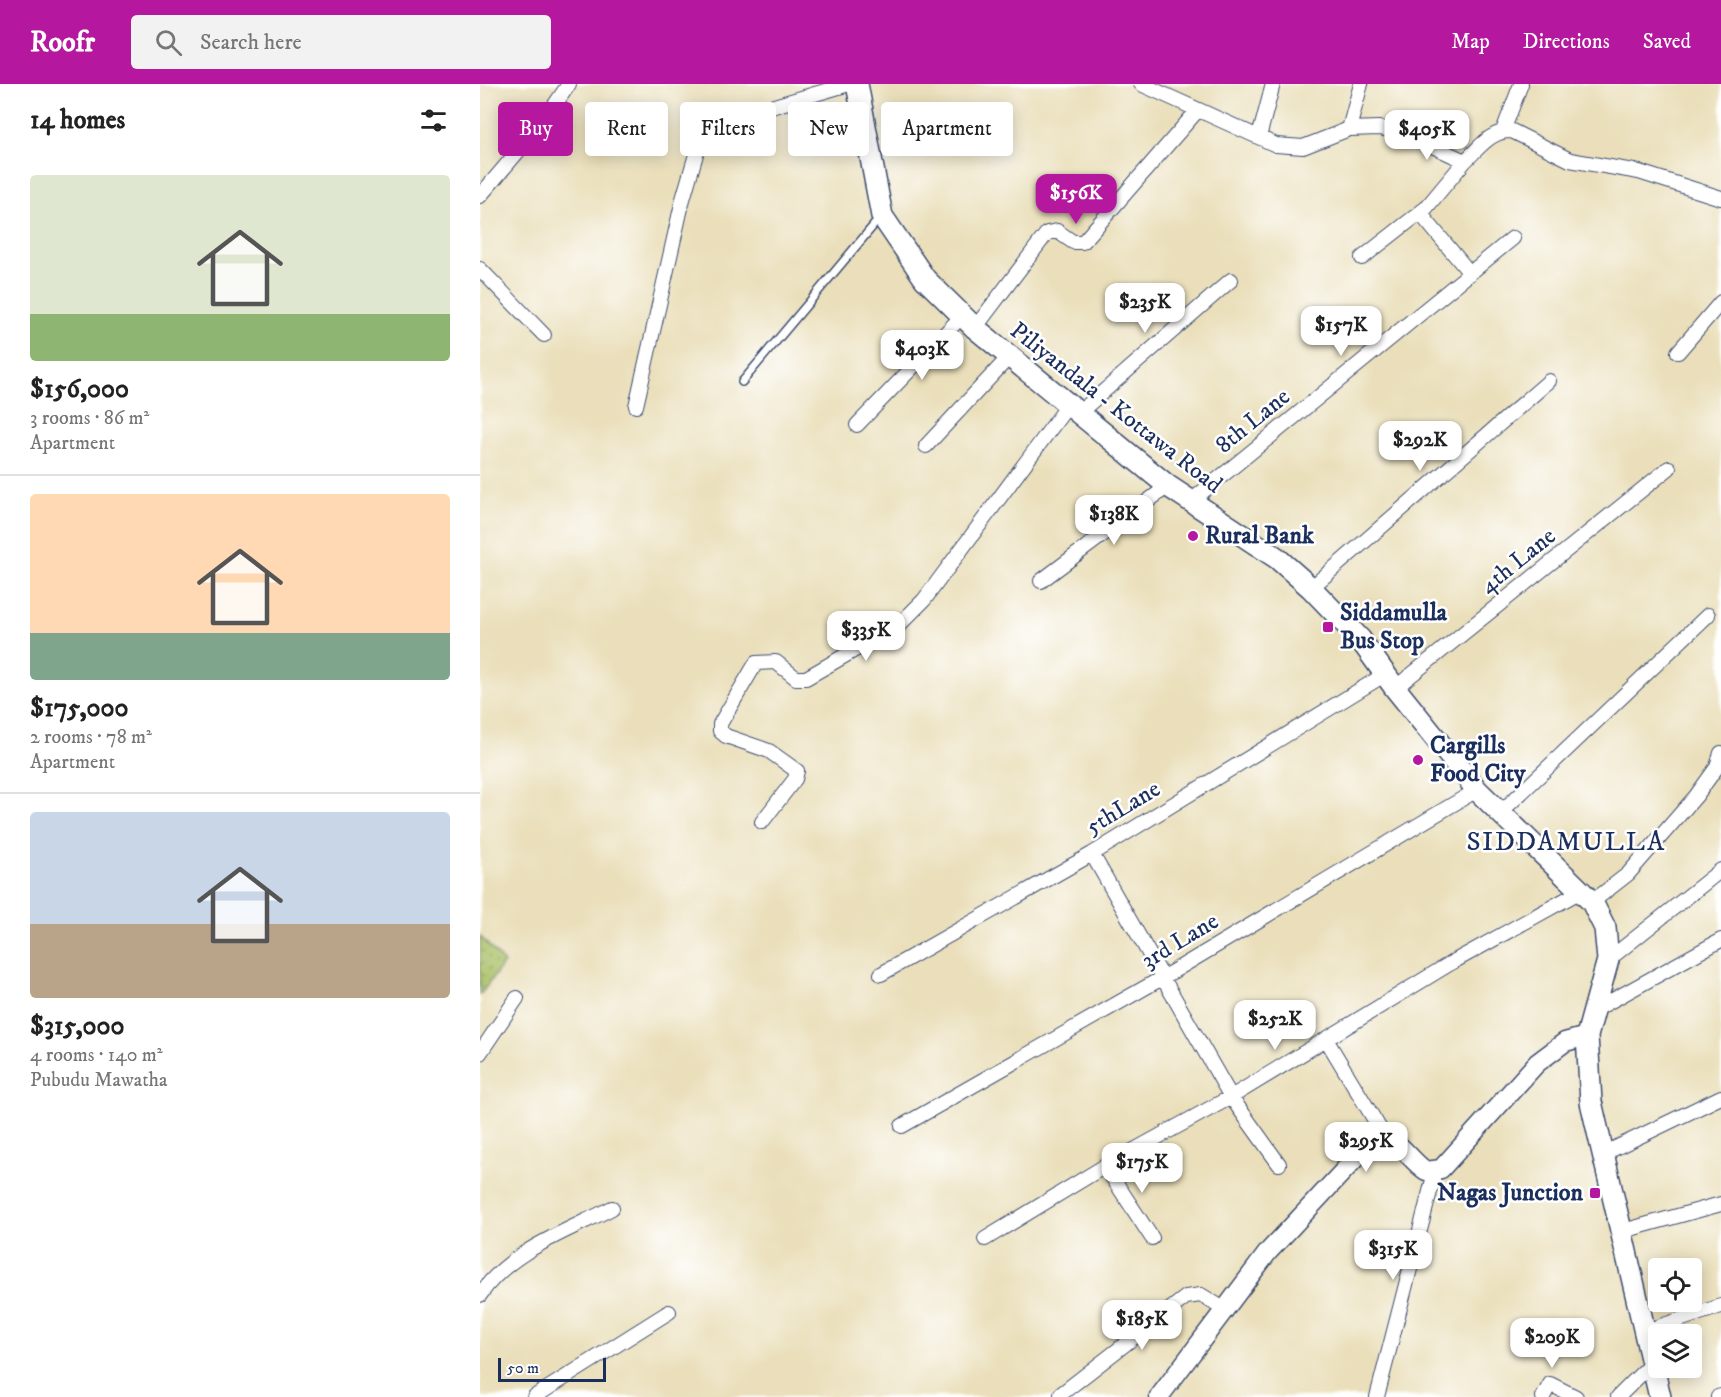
<!DOCTYPE html>
<meta charset="utf-8">
<style>
body{margin:0;font-family:"IM FELL DW Pica",serif;background:#f2f2f2;color:#222;height:100vh;display:flex;flex-direction:column;font-size:22px;white-space:nowrap}
*{box-sizing:border-box;margin:0}
p{font-size:20px;color:#767676}
.icon{flex:none;width:33px;height:33px;fill:none;stroke:currentColor;stroke-width:2;stroke-linecap:round;stroke-linejoin:round}
.map{position:relative;flex:1;overflow:hidden}
.panel{display:flex;flex-direction:column;background:#fff;width:480px}
.panel>*{flex:none}
.banner{position:absolute;left:18px;top:18px;width:570px;height:54px;display:flex;gap:12px}
.controls{position:absolute;left:1168px;top:1174px;display:grid;gap:12px}
.controls a{display:grid;place-items:center;width:54px;height:54px;border-radius:6px;background:#fff;box-shadow:0 3px 15px #0003;font-size:30px}
.scale{position:absolute;left:18px;bottom:15px;width:108px;box-sizing:border-box;padding-left:6px;border:3px solid #1b2f5e;border-top:0;font-size:16px;line-height:21px;white-space:nowrap;color:#1b2f5e;-webkit-text-stroke:4px #fff;paint-order:stroke}
.price{position:absolute;translate:-50% -51px;padding:0 14px;border-radius:12px;background:#fff;color:#222;font-size:20px;line-height:39px;filter:drop-shadow(0 2px 3px #0008)}
.price::after{content:'';position:absolute;left:50%;top:36px;width:18px;height:14px;margin-left:-9px;background:inherit;clip-path:polygon(0 0,100% 0,50% 100%)}
.price.on{background:#b5179e;color:#fff}
ul{padding:0;list-style:none}
li{display:grid;align-content:center;gap:12px;height:318px;padding:0 30px}
li+li{border-top:2px solid #e0e0e0}
li span{display:grid;place-items:center;height:186px;border-radius:6px;color:#555}
li>.icon{margin-inline-start:auto}
span .icon{width:108px;height:108px;fill:#fffc;stroke-width:1}
li b{font-size:26px}
h2{display:flex;justify-content:space-between;align-items:center;height:72px;padding:0 30px;font-size:26px}
.chip{padding:0 21px;border-radius:6px;background:#fff;box-shadow:0 3px 15px #0003;font-size:21px;line-height:54px}
.chip.on{background:#b5179e;color:#fff}
header{display:flex;align-items:center;gap:36px;box-sizing:border-box;height:84px;padding:0 30px;background:#b5179e;color:#fff}
header strong{font-size:28px}
nav{display:flex;gap:33px;margin-inline-start:auto;font-size:21px}
.search{width:420px;height:54px;background:#f2f2f2;display:flex;align-items:center;gap:15px;box-sizing:border-box;padding:0 21px;border-radius:6px;color:#767676;font-size:22px}
main{display:flex;flex:1;min-height:0}
.map>svg:first-child{display:block}
.park{fill:url(#park-dots);stroke:#627760;stroke-width:1.5}
.lines{fill:none;stroke-linecap:round;stroke-linejoin:round}
.lane-casing{stroke:#3a496c;stroke-width:10}
.street-casing{stroke:#3a496c;stroke-width:16}
.secondary-casing{stroke:#3a496c;stroke-width:21}
.primary-casing{stroke:#3a496c;stroke-width:24}
.lane{stroke:#fff;stroke-width:7}
.street{stroke:#fff;stroke-width:14}
.secondary{stroke:#fff;stroke-width:18}
.primary{stroke:#fff;stroke-width:21}
.poi-dot{fill:#b5179e;stroke:#fff;stroke-width:2}
.labels{text-anchor:middle;dominant-baseline:central;stroke-width:5;stroke-linejoin:round;paint-order:stroke}
.street-label{font-size:24px;fill:#1b2f5e;stroke:#fff}
.poi-label{font-size:24px;font-weight:bold;fill:#1b2f5e;stroke:#fff;text-anchor:start}
.quarter-label{font-size:27px;letter-spacing:1.5px;fill:#1b2f5e;stroke:#fff}
</style>
<header>
<strong>Roofr</strong>
<div class="search"><svg class="icon" aria-label="search" viewBox="0 0 24 24"><circle cx="10" cy="10" r="6"/><path d="M15 15l6 6"/></svg>Search here</div>
<nav><a>Map</a><a>Directions</a><a>Saved</a></nav>
</header>
<main>
<section class="panel">
<h2>14 homes<svg class="icon" aria-label="filters" viewBox="0 0 24 24"><path d="M4 7h16M4 17h16"/><circle cx="9" cy="7" r="2"/><circle cx="15" cy="17" r="2"/></svg></h2>
<ul>
<li><span style="background:linear-gradient(#dfe7d0 75%,#8fb573 0)"><svg class="icon" aria-label="home" viewBox="0 0 24 24"><path d="M3 11l9-7 9 7M6 9v11h12V9"/></svg></span><div><b>$156,000</b><p>3 rooms · 86 m²</p><p>Apartment</p></div></li>
<li><span style="background:linear-gradient(#ffd9b3 75%,#7fa58c 0)"><svg class="icon" aria-label="home" viewBox="0 0 24 24"><path d="M3 11l9-7 9 7M6 9v11h12V9"/></svg></span><div><b>$175,000</b><p>2 rooms · 78 m²</p><p>Apartment</p></div></li>
<li><span style="background:linear-gradient(#c9d6e8 60%,#b9a48a 0)"><svg class="icon" aria-label="home" viewBox="0 0 24 24"><path d="M3 11l9-7 9 7M6 9v11h12V9"/></svg></span><div><b>$315,000</b><p>4 rooms · 140 m²</p><p>Pubudu Mawatha</p></div></li>
</ul>
</section>
<div class="map">
<svg width="1241" height="1313" viewBox="0 0 1241 1313">
<defs>
<pattern id="park-dots" width="8" height="8" patternUnits="userSpaceOnUse" patternTransform="scale(1.5)"><rect width="8" height="8" fill="#a9bf63"/><path d="M2 2h.1M6 6h.1" fill="none" stroke="#899c55" stroke-width="1.8" stroke-linecap="round"/></pattern>
</defs>
<rect width="100%" height="100%" fill="#fff"/>
<filter id="ink" filterUnits="userSpaceOnUse"><feTurbulence type="fractalNoise" baseFrequency=".0167" numOctaves="2"/><feDisplacementMap in="SourceGraphic" scale="12" xChannelSelector="R" yChannelSelector="G"/><feConvolveMatrix kernelMatrix="1 2 1 2 8 2 1 2 1" color-interpolation-filters="sRGB"/></filter>
<filter id="wash" filterUnits="userSpaceOnUse"><feTurbulence type="fractalNoise" baseFrequency=".008" numOctaves="4" result="noise"/><feDisplacementMap in="SourceGraphic" scale="24" xChannelSelector="R" yChannelSelector="G"/><feGaussianBlur stdDeviation="1.35" result="paint"/><feColorMatrix in="noise" values="0 0 0 0 0 0 0 0 0 0 0 0 0 0 0 0 0 1.4 0 .05"/><feComposite in="paint" operator="in"/></filter>
<g filter="url(#wash)">
<rect width="100%" height="100%" fill="#eadfba"/>
<path class="park" d="M0 852 24 879 0 911Z"/>
</g>
<g filter="url(#ink)">
<g class="lines">
<g class="lane-casing">
<path id="lane" d="M262 298 399 135"/>
</g>
<g class="street-casing">
<path id="street" d="M661 0 796 61 823 63 869 45 899 44 924 49 985 77C999 64 1011 46 1032 47L1090 76 1159 88 1241 114
M869 45 881 0
M1023 47 1041 0
M779 53 793 0
M0 112 63 38 89 0
M940 129 989 188
M882 174 946 124 985 77
M0 185 64 251
M495 244 567 149 577 147 593 158H603L717 27
M1198 268 1241 218
M156 322 203 115 219 60 232 44 260 32 369 0
M600 328 751 196
M377 341 483 231
M446 362 529 273
M710 418 1033 154
M561 497 688 402
M831 504 1069 297
M915 604 1189 384
M1020 729 1228 531
M282 738 315 695 317 687 289 667 246 652 240 647V640L276 579 296 578 316 594H326L420 540 444 516 589 320
M612 770 751 1013 799 1080
M1112 818 1148 790 1216 712 1237 683 1241 669
M1128 876 1241 786
M401 890 612 770 904 591
M1113 927 1241 856
M846 955 906 1055
M0 969 37 914
M422 1042 682 894 997 706
M1123 1070 1241 1013
M625 1082 672 1154
M1143 1147 1241 1120
M505 1155 625 1082 751 1013 971 879 1101 807
M0 1211C29 1167 86 1148 132 1124
M1163 1248 1241 1222
M581 1310 706 1213 721 1211 744 1225
M54 1313 189 1228
M897 1313 955 1088
M1063 1313 1070 1300 1096 1313
M1138 1313 1172 1279
M1238 1313 1241 1312"/>
</g>
<g class="secondary-casing">
<path id="secondary" d="M679 1313 788 1168 885 1064C915 1040 924 1073 946 1087L961 1085 1057 979 1085 958 1107 952"/>
</g>
<g class="primary-casing">
<path id="primary" d="M377 0 402 132 445 195 495 244 688 402 797 474 831 504 880 555 915 604 997 706 1112 818 1125 844 1128 876 1107 952 1111 1018 1180 1313"/>
</g>
<use href="#lane" class="lane"/>
<use href="#street" class="street"/>
<use href="#secondary" class="secondary"/>
<use href="#primary" class="primary"/>
</g>
</g>
<g class="poi-dot">
<circle cx="713" cy="452" r="6"/>
<rect x="842" y="537" width="12" height="12" rx="3"/>
<circle cx="938" cy="676" r="6"/>
<rect x="1109" y="1103" width="12" height="12" rx="3"/>
</g>
<g class="labels">
<g class="street-label">
<text transform="translate(636 324) rotate(38)">Piliyandala - Kottawa Road</text>
<text transform="translate(773 337) rotate(-39)">8th Lane</text>
<text transform="translate(1038 477) rotate(-39)">4th Lane</text>
<text transform="translate(643 724) rotate(-31)">5thLane</text>
<text transform="translate(700 857) rotate(-31)">3rd Lane</text>
</g>
<g class="poi-label">
<text x="725" y="452">Rural Bank</text>
<text x="860" y="529">Siddamulla<tspan x="860" dy="28">Bus Stop</tspan></text>
<text x="950" y="662">Cargills<tspan x="950" dy="28">Food City</tspan></text>
<text x="1103" y="1109" text-anchor="end">Nagas Junction</text>
</g>
<g class="quarter-label">
<text x="1086" y="758">SIDDAMULLA</text>
</g>
</g>
</svg>
<div class="controls">
<a><svg class="icon" aria-label="locate" viewBox="0 0 24 24"><circle cx="12" cy="12" r="6"/><path d="M12 2v4M12 18v4M2 12h4M18 12h4"/></svg></a>
<a><svg class="icon" aria-label="layers" viewBox="0 0 24 24"><path d="M12 4l9 5-9 5-9-5zM3 14l9 5 9-5"/></svg></a>
</div>
<div class="scale">50 m</div>
<b class="price" style="left:947px;top:77px">$405K</b>
<b class="price on" style="left:596px;top:141px">$156K</b>
<b class="price" style="left:665px;top:250px">$235K</b>
<b class="price" style="left:861px;top:273px">$157K</b>
<b class="price" style="left:442px;top:297px">$403K</b>
<b class="price" style="left:940px;top:388px">$292K</b>
<b class="price" style="left:634px;top:462px">$138K</b>
<b class="price" style="left:386px;top:578px">$335K</b>
<b class="price" style="left:795px;top:967px">$252K</b>
<b class="price" style="left:886px;top:1089px">$295K</b>
<b class="price" style="left:662px;top:1110px">$175K</b>
<b class="price" style="left:913px;top:1197px">$315K</b>
<b class="price" style="left:662px;top:1267px">$185K</b>
<b class="price" style="left:1072px;top:1285px">$209K</b>
<div class="banner">
<a class="chip on">Buy</a>
<a class="chip">Rent</a>
<a class="chip">Filters</a>
<a class="chip">New</a>
<a class="chip">Apartment</a>
</div>
</div>
</main>
